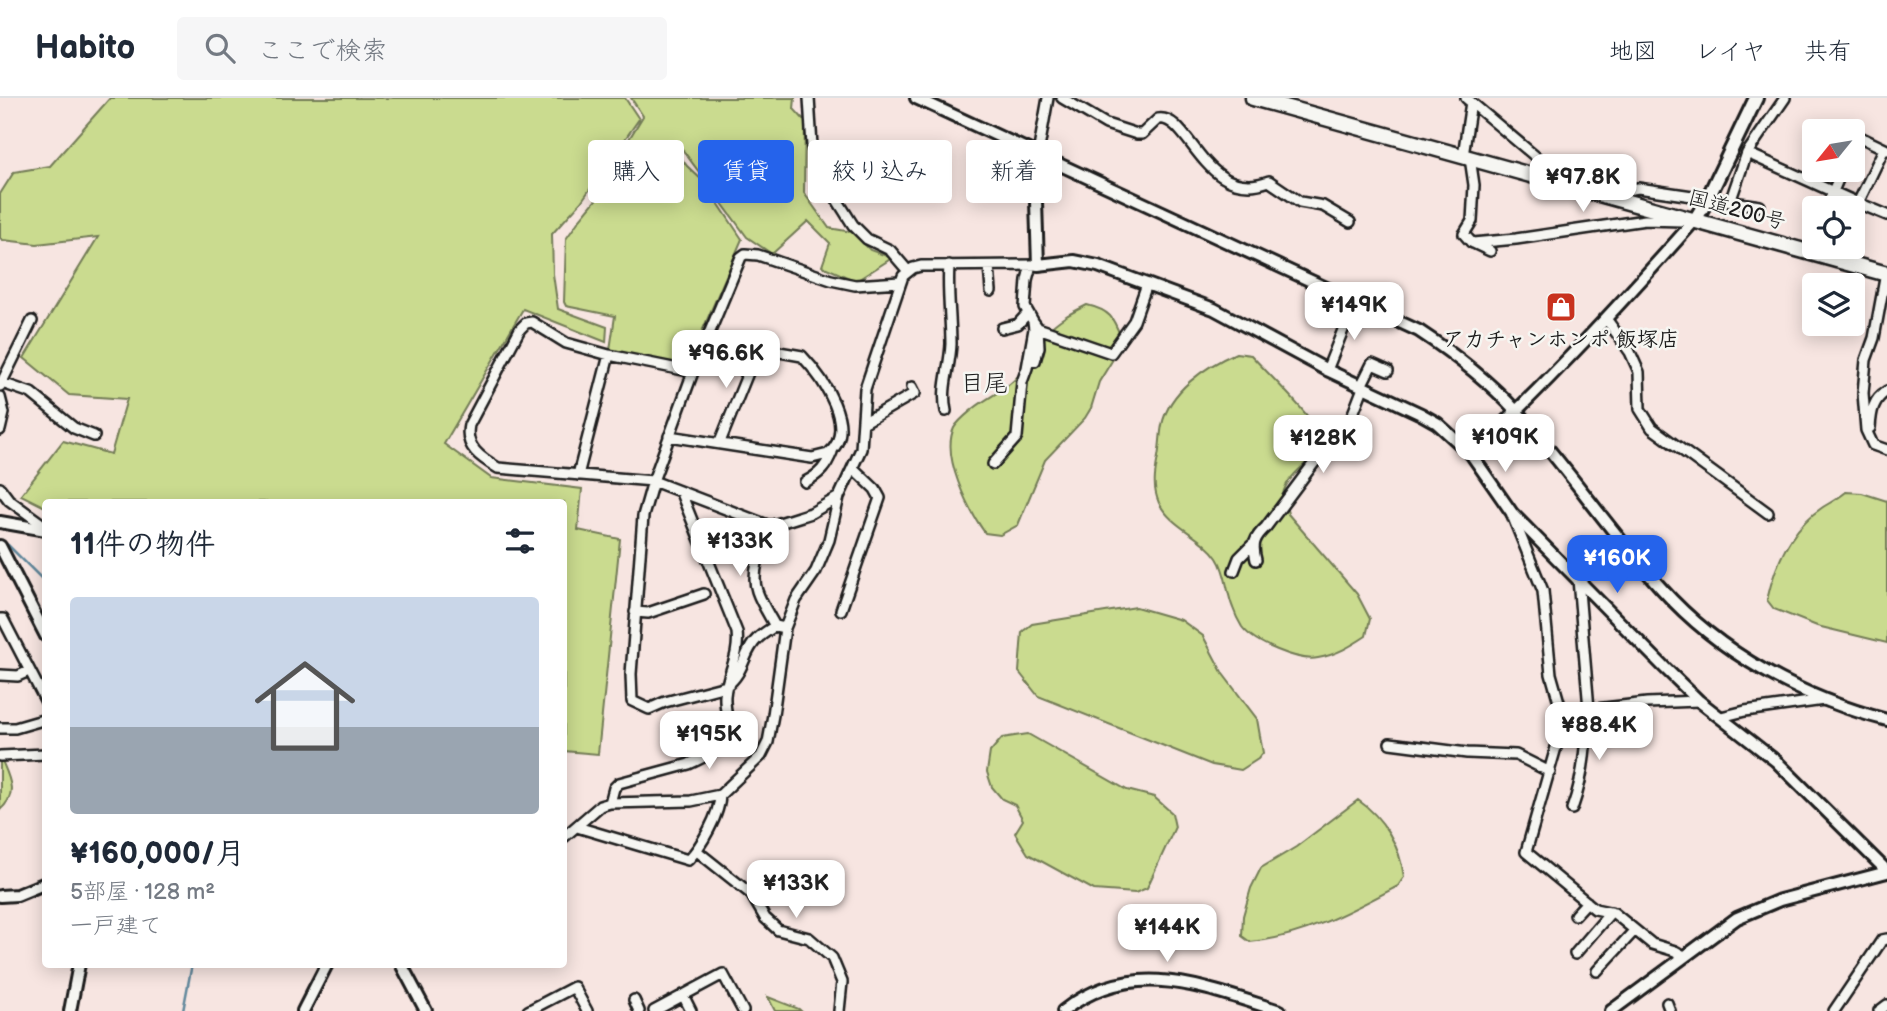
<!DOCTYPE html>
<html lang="ja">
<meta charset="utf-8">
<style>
body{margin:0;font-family:"Balsamiq Sans","Klee One",sans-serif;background:#f6f6f7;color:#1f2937;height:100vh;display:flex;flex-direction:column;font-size:26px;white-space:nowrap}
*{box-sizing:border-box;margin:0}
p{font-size:23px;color:#747a83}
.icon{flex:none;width:38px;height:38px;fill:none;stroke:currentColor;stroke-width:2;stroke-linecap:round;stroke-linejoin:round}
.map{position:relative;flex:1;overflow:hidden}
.details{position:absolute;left:42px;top:401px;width:525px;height:469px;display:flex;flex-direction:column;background:#fff;border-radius:7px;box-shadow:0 4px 18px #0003}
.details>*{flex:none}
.guide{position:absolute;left:588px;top:42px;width:665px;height:63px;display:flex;gap:14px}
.needle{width:46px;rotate:240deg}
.controls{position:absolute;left:1802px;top:21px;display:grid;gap:14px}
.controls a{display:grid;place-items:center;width:63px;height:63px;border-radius:7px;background:#fff;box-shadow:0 4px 18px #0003;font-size:35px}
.price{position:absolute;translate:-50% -60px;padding:0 16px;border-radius:14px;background:#fff;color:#222;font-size:23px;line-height:46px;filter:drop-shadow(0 2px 4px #0008)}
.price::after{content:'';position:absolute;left:50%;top:42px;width:21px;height:16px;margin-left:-10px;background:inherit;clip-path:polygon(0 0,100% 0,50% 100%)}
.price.on{background:#2563eb;color:#fff}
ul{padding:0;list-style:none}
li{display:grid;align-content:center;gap:14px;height:371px;padding:0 28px}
li span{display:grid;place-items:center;height:217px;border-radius:7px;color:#555}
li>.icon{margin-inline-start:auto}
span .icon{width:126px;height:126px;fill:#fffc;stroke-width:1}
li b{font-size:30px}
h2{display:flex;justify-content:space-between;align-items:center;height:84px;padding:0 28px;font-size:30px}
.pill{padding:0 24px;border-radius:7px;background:#fff;box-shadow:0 4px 18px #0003;font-size:24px;line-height:63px}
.pill.on{background:#2563eb;color:#fff}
header{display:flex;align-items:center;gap:42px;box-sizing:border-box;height:98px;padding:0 35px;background:#fff;border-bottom:2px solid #e0e1e3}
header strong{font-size:33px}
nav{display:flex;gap:38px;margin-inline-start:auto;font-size:24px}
.search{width:490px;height:63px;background:#f6f6f7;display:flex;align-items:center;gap:18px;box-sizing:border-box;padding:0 24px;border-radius:7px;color:#747a83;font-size:26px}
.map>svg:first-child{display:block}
.green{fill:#cadb8f;stroke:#737c56;stroke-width:2}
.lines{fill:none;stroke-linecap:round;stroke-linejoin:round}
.stream{stroke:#62889c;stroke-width:2.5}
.minor-casing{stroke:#1c1c1c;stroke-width:14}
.tertiary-casing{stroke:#1c1c1c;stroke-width:16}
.secondary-casing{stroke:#1c1c1c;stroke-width:18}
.trunk-casing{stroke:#1c1c1c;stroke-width:19}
.minor{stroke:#f6f6f2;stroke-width:9}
.tertiary{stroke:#f6f6f2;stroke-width:10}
.secondary{stroke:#f6f6f2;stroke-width:12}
.trunk{stroke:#f6f6f2;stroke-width:14}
.labels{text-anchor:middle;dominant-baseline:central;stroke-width:5;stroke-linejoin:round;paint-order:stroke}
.street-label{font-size:21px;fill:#1c1c1c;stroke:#f6f6f2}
.poi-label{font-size:21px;font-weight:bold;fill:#1c1c1c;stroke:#f6f6f2}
.quarter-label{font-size:24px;fill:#1c1c1c;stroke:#f6f6f2}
</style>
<header>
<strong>Habito</strong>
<div class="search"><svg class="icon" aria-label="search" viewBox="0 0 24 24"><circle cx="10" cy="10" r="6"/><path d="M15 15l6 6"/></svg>ここで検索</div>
<nav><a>地図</a><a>レイヤ</a><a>共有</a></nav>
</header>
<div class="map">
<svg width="1887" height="913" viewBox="0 0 1887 913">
<rect width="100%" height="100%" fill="#f7e5e1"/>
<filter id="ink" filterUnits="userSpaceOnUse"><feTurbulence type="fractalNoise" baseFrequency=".0143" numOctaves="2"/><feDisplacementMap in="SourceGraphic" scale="14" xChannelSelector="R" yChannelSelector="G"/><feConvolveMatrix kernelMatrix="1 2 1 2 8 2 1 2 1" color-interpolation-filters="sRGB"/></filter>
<g filter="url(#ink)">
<path class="green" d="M110 0H625L639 21 581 104 552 136 553 176 558 211 607 229 606 244 523 211 444 346 491 380 582 391 578 432 620 441 598 656 564 653V404H46L45 409 21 397 63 343 111 356 127 301 69 297 24 260 98 139 37 146 3 142 0 140V96L14 74 50 68Z
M631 0H795L794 11 805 23 804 95 829 130 852 134 870 152 892 160 856 183 822 168 830 145 808 123 772 156 747 139 679 47 638 63 618 81 603 84 643 18Z
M677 54 687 68 704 84 742 141 688 266 682 268 610 252 615 218 566 208 564 204 566 141 580 121 608 87 618 85 639 67Z
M1087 207C1113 213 1114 222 1123 245L1099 284 1091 310 1085 320 1045 362 1018 427 1000 437 985 435C968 411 941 358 954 330 958 323 967 316 973 311 989 298 1008 291 1021 275 1031 262 1036 246 1047 234 1058 221 1073 214 1087 207Z
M1236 255 1251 257C1267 275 1325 329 1325 350 1312 361 1282 381 1283 399 1284 404 1287 410 1288 416L1357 496 1370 521 1366 538C1351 548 1336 557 1318 560 1299 564 1254 545 1242 529 1239 524 1235 516 1233 510 1226 493 1227 475 1217 460 1202 438 1171 429 1159 405 1152 389 1155 375 1158 359 1160 348 1160 337 1162 327 1169 293 1206 268 1236 255Z
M1846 394 1862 395 1887 403V545L1817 528 1774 511 1767 502C1775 466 1791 430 1823 409 1831 404 1839 400 1846 394Z
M1136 509 1181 522 1203 538 1223 576 1257 621 1263 655 1258 661 1241 672 1212 667 1038 598 1019 574 1022 534 1032 526Z
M1028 636 1127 692 1154 699 1172 715 1175 729 1147 790 1135 795 1094 792 1028 756 1015 735 1023 722 1015 707 1002 701 992 689 987 674 990 654 1002 640Z
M0 658C8 678 20 695 0 712Z
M1358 702C1384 720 1400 748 1404 779L1398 788C1351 813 1304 839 1250 844L1242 838 1243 818 1251 790 1261 770 1296 749Z
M768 899 799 911 801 913H775Z"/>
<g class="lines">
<path class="stream" d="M2 445 8 447 46 485
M183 913 192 866"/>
<g class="minor-casing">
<path id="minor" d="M809 0 812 48 824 81 853 127 867 141 890 152 908 173
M1062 0 1106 26 1137 36H1142L1158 21C1189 15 1205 107 1269 83L1300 104 1323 108 1350 124
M1466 0 1542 64 1555 83
M1853 48 1858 38 1887 52
M1747 55 1785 0
M1038 56 1048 0
M1463 58 1471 4
M1470 60 1474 87 1472 123 1464 136 1471 144 1490 153
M1614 100 1627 92 1638 90 1760 108
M1730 104 1747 55 1858 105 1884 51
M1858 105 1887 117
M1826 110 1842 72
M1473 145 1516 141 1645 122 1682 123
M989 168 991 193
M1886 175 1874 240 1866 262 1863 295 1866 332 1873 347 1887 352
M1607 222 1630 254 1639 274 1640 311 1652 330 1768 415
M1033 223 1038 230 1111 255 1134 223 1147 186
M1002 230 1018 226 1028 215
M1035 263 1039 249 1038 230
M1327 272 1349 217 1358 204
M693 274 609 257 566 245 532 224 526 225 520 231 469 327C464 349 481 360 498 370L653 383 770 428 811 415 839 399
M2 285 31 295 74 330 94 338
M0 288 32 223
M1361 288 1372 266 1388 273
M0 299 4 315 0 332
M946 313C941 290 950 270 951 246 951 220 947 194 949 167
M863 325 915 295 912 289
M1870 330C1871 314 1873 301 1887 293
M669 338 812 360 828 356C859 331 822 279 802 258L706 241
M720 344 758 250
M993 366 1017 339 1022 284 1027 270 1034 231 1033 223 1025 209 1027 182 1031 167
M578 377 609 257
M805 384C820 376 826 369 832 354
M0 390 9 402 46 429
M1512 417 1543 493 1551 576 1561 611 1559 639 1526 754 1595 811 1614 815 1652 846 1675 853 1684 858
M770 428C763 446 750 474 757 493 761 505 769 517 775 528
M1256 462C1252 446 1254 440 1266 429L1314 365 1345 336 1363 290
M1234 473 1239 460 1252 447
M1578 481 1589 611
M841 512 880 400 875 391 853 370
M635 514 648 515 704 496
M0 521H3L46 604
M785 530 775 528C769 532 762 536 757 541 743 554 745 574 726 588L665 604 649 611 632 603 631 576 643 418 653 383 693 274 741 159 745 156 758 157 831 182 855 187 900 184
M0 577 18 578 29 573
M1561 611 1587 612 1647 605 1699 603
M1721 619 1745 613 1824 602
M0 630H15L46 621
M1390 645 1467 655 1516 657 1550 674
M0 658 46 656
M610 705 614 690 619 685 689 666C700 661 718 653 725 641 731 631 724 610 725 598 727 574 740 560 737 534L681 395
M1572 711C1584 678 1587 647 1586 612
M577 729 688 762C701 749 720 716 720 697
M564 739 600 708 610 705 691 703 720 697 761 658 768 644 773 617 785 530 796 502 816 473 829 442 839 399 861 351 865 291 903 178 913 170 921 168 1038 167
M697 753 751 796 765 820 778 832 809 840 832 860 842 884 839 913
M1575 817 1587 804
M1575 856 1611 814
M1597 873 1634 833
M683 897 691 913
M634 902 639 913
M1667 905 1670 913
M528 913 574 889 587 913
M654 913 723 876 743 913
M1834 913 1876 851 1882 842 1887 841
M1879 913 1887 907"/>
</g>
<g class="tertiary-casing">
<path id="tertiary" d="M916 0 1419 233C1454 256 1488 282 1517 314 1568 370 1610 434 1661 490 1720 556 1802 600 1887 622
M1038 56 1035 72 1038 167 1074 163 1098 168 1214 211 1327 272 1421 316 1437 325 1471 356 1512 415 1665 570 1699 603 1776 663 1887 773
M1471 356C1551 282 1623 203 1695 122
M0 424 46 432
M0 448 46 538
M0 798 17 797 46 785
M401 866 426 913
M70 913 79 866
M303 913 327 866
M1063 913C1134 858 1205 890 1280 913
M1611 913 1737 820 1780 802 1887 774"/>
</g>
<g class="secondary-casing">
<path id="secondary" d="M1695 122 1707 102 1756 0"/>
</g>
<g class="trunk-casing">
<path id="trunk" d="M1253 0 1887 176"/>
</g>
<use href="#minor" class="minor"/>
<use href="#tertiary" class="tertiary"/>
<use href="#secondary" class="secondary"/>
<use href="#trunk" class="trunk"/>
</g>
</g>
<defs>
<g id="shop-square" transform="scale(1.575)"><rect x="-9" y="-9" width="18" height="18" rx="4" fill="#c8321e" stroke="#f6f6f2"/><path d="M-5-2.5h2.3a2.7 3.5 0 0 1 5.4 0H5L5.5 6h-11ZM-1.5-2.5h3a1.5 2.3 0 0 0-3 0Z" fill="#fff"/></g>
</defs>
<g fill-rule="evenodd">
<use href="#shop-square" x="1561" y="209"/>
</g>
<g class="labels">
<g class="street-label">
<text transform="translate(1737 112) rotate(15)">国道200号</text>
</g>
<g class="poi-label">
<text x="1561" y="241">アカチャンホンポ 飯塚店</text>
</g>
<g class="quarter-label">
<text x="984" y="285">目尾</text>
</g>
</g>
</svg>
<div class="controls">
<a><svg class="needle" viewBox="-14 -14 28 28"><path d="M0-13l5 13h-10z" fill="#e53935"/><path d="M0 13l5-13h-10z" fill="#747a83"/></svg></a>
<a><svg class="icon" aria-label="locate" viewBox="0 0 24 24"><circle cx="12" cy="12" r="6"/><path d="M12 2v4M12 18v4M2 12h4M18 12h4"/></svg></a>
<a><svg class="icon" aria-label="layers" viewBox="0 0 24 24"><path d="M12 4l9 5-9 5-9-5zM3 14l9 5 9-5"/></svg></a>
</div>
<b class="price" style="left:1583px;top:116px">¥97.8K</b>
<b class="price" style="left:1354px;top:244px">¥149K</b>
<b class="price" style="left:726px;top:292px">¥96.6K</b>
<b class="price" style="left:1505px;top:376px">¥109K</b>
<b class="price" style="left:1323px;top:377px">¥128K</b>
<b class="price" style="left:740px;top:480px">¥133K</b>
<b class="price on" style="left:1617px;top:497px">¥160K</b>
<b class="price" style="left:1599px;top:664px">¥88.4K</b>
<b class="price" style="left:709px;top:673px">¥195K</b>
<b class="price" style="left:796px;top:822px">¥133K</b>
<b class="price" style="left:1167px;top:866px">¥144K</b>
<div class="guide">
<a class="pill">購入</a>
<a class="pill on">賃貸</a>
<a class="pill">絞り込み</a>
<a class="pill">新着</a>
</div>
<section class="details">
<h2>11件の物件<svg class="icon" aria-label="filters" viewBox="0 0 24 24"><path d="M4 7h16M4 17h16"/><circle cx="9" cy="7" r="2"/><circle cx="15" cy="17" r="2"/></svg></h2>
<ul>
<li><span style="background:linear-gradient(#c9d6e8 60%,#9aa5b1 0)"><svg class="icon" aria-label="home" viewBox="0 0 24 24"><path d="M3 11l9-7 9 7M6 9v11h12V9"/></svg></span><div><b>¥160,000/月</b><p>5部屋 · 128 m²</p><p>一戸建て</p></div></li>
</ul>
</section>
</div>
